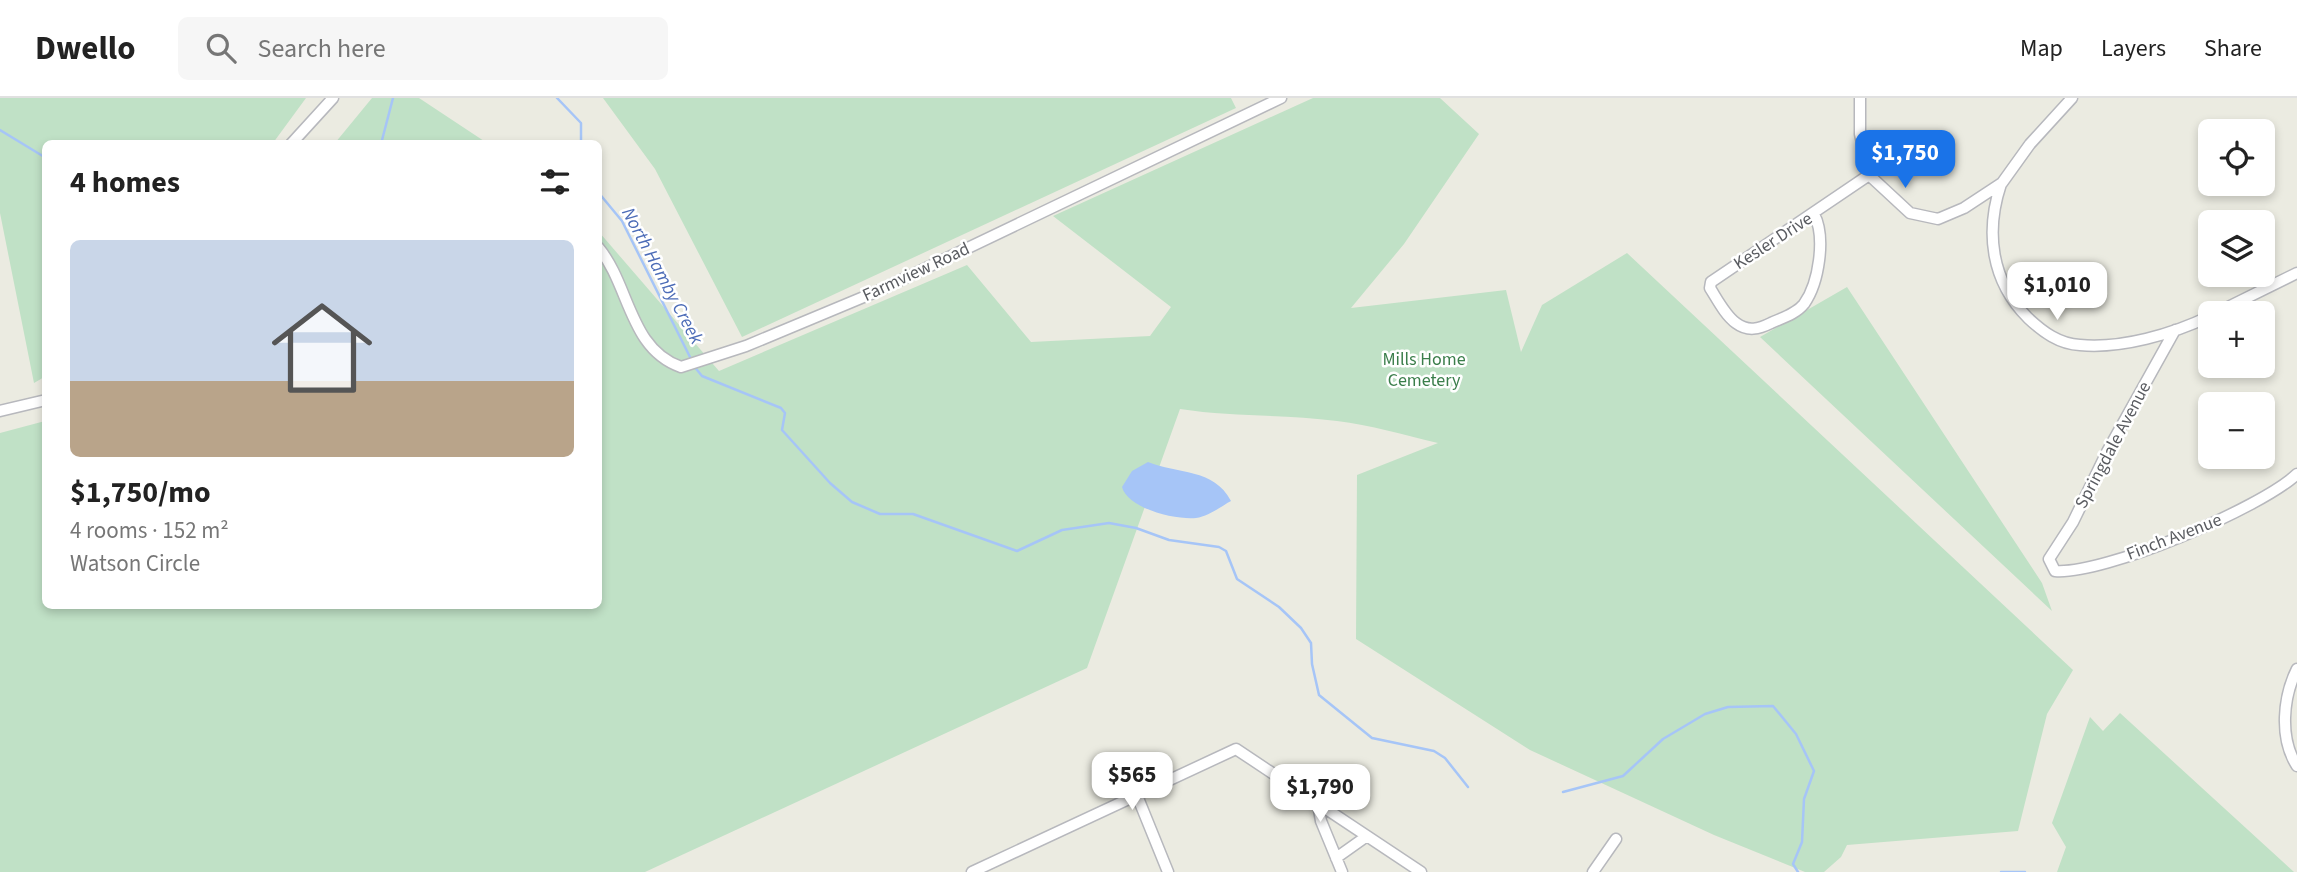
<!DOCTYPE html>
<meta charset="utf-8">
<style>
body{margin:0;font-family:"Source Sans 3",sans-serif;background:#f6f6f6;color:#222;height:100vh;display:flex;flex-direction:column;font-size:26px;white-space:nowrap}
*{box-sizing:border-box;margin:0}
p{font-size:23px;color:#767676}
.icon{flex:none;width:38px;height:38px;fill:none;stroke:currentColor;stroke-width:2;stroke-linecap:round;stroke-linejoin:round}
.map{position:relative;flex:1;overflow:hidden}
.details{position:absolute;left:42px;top:42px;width:560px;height:469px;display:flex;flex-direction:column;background:#fff;border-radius:10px;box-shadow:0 4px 10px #0003}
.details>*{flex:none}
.fabs{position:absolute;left:2198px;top:21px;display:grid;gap:14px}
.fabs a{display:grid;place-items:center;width:77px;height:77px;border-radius:10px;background:#fff;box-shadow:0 4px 10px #0003;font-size:35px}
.price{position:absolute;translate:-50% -60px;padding:0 16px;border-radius:14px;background:#fff;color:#222;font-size:23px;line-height:46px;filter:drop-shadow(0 2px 4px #0008)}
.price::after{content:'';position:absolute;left:50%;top:42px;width:21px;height:16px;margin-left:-10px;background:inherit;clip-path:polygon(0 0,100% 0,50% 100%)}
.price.on{background:#1a73e8;color:#fff}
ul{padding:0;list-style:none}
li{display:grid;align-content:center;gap:14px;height:371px;padding:0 28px}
li span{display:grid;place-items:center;height:217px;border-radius:10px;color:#555}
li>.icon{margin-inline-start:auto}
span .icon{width:126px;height:126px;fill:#fffc;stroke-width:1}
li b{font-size:30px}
h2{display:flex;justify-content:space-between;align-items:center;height:84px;padding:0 28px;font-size:30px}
header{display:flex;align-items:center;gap:42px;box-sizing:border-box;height:98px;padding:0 35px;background:#fff;border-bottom:2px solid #e0e0e0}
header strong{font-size:33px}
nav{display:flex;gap:38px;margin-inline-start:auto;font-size:24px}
.search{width:490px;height:63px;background:#f6f6f6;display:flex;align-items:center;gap:18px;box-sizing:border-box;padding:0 24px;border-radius:10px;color:#767676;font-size:26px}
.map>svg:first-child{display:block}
.green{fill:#c0e1c6}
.water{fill:#a6c5f7}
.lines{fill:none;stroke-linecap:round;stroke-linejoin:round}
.stream{stroke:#a6c5f7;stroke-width:2.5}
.minor-casing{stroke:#b7b8bd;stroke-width:13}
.minor{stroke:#fff;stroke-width:10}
.labels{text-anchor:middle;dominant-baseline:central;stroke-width:5;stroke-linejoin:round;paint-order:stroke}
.street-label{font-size:18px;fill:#5a5c61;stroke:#fff}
.park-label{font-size:18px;fill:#3b7e4b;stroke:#fff}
.water-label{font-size:19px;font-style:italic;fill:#4c6cb7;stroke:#fff}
</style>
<header>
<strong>Dwello</strong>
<div class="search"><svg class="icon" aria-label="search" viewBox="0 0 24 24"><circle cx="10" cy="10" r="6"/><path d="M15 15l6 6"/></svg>Search here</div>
<nav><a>Map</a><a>Layers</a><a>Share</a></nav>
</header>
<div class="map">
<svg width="2297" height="774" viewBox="0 0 2297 774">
<rect width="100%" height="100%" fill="#ebebe1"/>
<path class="green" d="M0 0H306L273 45 46 46V278L34 285 0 115Z
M372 0H419L487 45H335Z
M603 0H1231L1236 10 742 239 655 71Z
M1313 0H1440L1479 36 1404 146 1351 210 1506 192 1521 254 1542 207 1627 155 2073 572 2047 616 2018 733 1847 747 1841 759 1824 774H1805L1714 737 1530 652 1356 541 1357 377 1438 345C1404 337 1370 327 1337 323 1284 316 1232 319 1180 311L1087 570 645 774H0V335L45 323 46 508H598L599 134 719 273 967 167 1031 244 1150 238 1171 209 1053 118Z
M1847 189 2042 485 2052 513 1760 239Z
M2120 615 2294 774H2057L2066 749 2052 725 2090 619 2103 633Z"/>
<path class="water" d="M1148 364C1177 376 1214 370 1231 403 1220 409 1209 418 1196 420 1176 422 1128 411 1122 389L1132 373Z"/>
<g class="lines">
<path class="stream" d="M557 0 581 25V46
M0 32 46 60
M381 46 393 0
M598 94 622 123 691 261
M693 267 702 278 781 310 785 315 782 332 830 385 852 404 880 416H913L1017 453 1062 432 1109 425 1136 430 1169 442 1219 449 1226 453 1237 481 1279 509 1301 530 1311 545 1312 566 1319 597 1372 640 1434 653 1445 660 1468 689
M1563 694 1623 678 1663 641 1705 616 1728 609 1773 608 1796 636 1814 673 1804 701 1802 744 1793 766 1798 774
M2001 774H2025"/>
<g class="minor-casing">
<path id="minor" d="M1860 0V36L1869 77 1910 115 1938 121 1964 110 2002 85 2030 46 2072 0
M291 46 333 0
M2001 86C1985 134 1991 183 2028 220 2043 234 2059 246 2080 247 2121 251 2173 236 2210 218
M1814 116C1826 139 1819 185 1804 206 1796 216 1782 220 1771 225 1759 231 1748 234 1736 225 1725 217 1717 201 1710 190L1711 184 1869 77
M598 149C630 187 629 251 681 269L746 248 878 193 1281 0
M2216 215 2297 175
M2175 232 2107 354 2073 424 2049 461 2055 473C2104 477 2261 410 2297 376
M0 313 46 302
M2297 571C2283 599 2279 640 2297 668
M1136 695 1168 774
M1318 706 1321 723 1342 774
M1336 760 1367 738
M972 774 1236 651 1421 774
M1593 774 1616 741"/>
</g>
<use href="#minor" class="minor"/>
</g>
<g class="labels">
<g class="street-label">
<text transform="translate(1773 143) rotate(-33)">Kesler Drive</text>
<text transform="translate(916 174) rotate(-25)">Farmview Road</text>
<text transform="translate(2113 347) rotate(-62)">Springdale Avenue</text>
<text transform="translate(2174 439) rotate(-21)">Finch Avenue</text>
</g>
<g class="park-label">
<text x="1424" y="261">Mills Home<tspan x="1424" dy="21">Cemetery</tspan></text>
</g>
<g class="water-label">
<text transform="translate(662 178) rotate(62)">North Hamby Creek</text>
</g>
</g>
</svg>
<div class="fabs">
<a><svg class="icon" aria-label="locate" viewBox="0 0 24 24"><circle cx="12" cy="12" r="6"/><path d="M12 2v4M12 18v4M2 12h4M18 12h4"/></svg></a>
<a><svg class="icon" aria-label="layers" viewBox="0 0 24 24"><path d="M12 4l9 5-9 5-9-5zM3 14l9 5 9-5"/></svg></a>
<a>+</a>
<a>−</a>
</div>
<b class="price on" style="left:1905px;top:92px">$1,750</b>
<b class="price" style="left:2057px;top:224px">$1,010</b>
<b class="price" style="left:1132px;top:714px">$565</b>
<b class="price" style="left:1320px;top:726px">$1,790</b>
<section class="details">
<h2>4 homes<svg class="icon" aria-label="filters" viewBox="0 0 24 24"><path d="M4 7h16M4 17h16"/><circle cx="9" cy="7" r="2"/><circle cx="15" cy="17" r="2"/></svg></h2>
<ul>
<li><span style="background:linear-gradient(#c9d6e8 65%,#b9a48a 0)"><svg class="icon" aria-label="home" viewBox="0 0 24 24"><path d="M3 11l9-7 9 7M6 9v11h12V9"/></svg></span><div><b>$1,750/mo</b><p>4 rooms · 152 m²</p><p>Watson Circle</p></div></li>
</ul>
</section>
</div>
